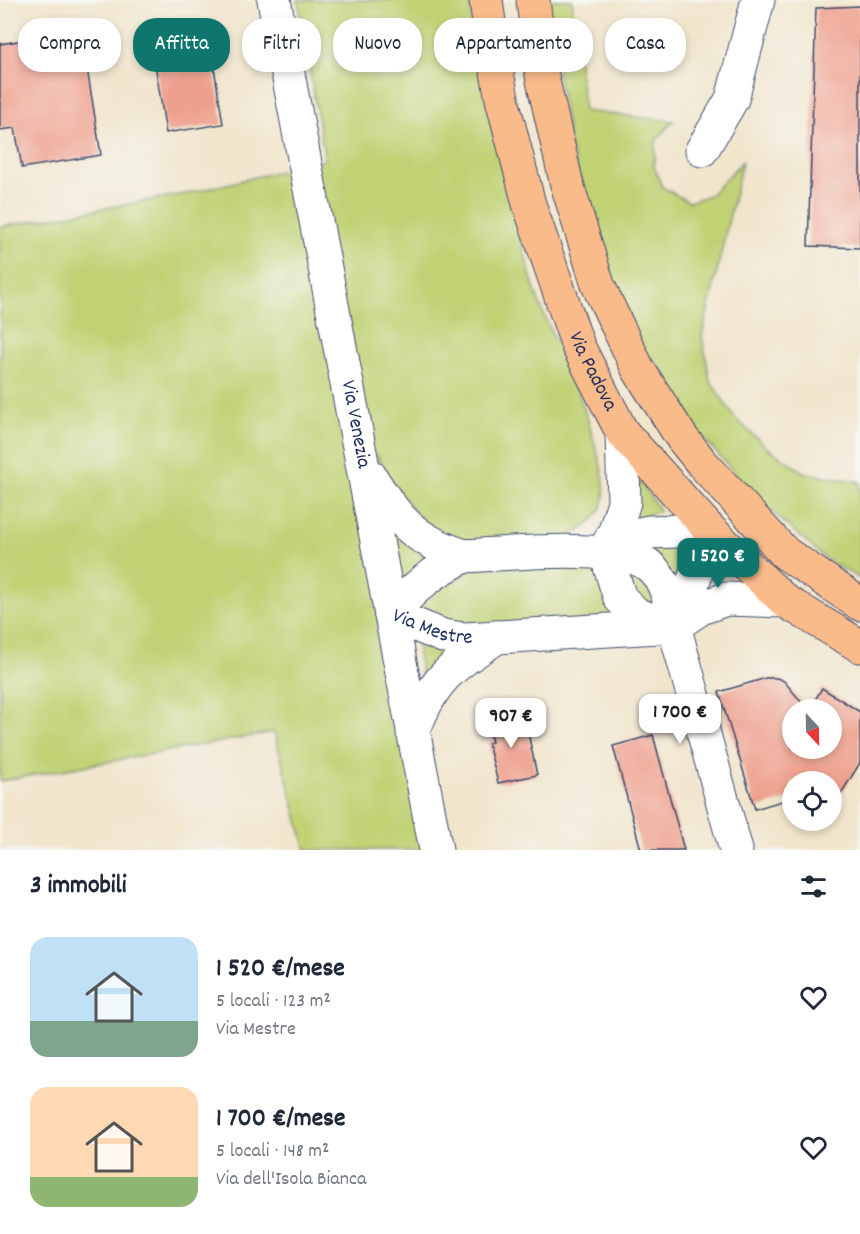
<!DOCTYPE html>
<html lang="it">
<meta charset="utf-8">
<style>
body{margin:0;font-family:Dekko,sans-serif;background:#f6f6f7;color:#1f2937;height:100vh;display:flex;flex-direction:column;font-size:22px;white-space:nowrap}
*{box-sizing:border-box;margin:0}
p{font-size:20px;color:#747a83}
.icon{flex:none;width:33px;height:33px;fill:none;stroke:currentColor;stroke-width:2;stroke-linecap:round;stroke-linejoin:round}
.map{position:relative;height:850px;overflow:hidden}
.details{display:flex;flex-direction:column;background:#fff;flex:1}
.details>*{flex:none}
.guide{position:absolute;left:18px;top:18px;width:825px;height:54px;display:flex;gap:12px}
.needle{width:39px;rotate:158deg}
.buttons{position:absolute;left:782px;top:699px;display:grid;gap:12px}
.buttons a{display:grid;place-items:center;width:60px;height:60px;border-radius:50%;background:#fff;box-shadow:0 3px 9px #0003;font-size:30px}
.price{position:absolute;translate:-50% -51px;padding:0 14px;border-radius:12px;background:#fff;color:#222;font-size:20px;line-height:39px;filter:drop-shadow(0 2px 3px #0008)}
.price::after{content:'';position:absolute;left:50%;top:36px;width:18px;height:14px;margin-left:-9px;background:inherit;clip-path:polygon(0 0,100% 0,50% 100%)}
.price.on{background:#0f766e;color:#fff}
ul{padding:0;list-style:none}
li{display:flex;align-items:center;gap:18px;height:150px;padding:0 30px}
li span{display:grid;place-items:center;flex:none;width:168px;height:120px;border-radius:18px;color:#555}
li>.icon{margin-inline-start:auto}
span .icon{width:72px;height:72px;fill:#fffc;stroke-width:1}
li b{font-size:26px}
h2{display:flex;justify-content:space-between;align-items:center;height:72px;padding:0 30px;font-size:26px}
.chip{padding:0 21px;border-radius:24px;background:#fff;box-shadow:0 3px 9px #0003;font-size:21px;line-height:54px}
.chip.on{background:#0f766e;color:#fff}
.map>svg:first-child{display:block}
.green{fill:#c1d274;stroke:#6e8069;stroke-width:1.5}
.building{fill:#efa08d}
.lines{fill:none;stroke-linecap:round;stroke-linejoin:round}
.minor-casing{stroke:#3b4a6e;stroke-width:35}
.tertiary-casing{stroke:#3b4a6e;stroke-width:35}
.primary-casing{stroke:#3b4a6e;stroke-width:35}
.minor{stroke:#fff;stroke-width:33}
.tertiary{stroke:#fff;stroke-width:33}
.primary{stroke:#fabb8b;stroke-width:33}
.labels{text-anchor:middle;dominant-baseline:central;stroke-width:5;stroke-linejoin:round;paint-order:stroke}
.street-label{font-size:21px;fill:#1b2f5e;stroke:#f6f6f2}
</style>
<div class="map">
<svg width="860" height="850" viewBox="0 0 860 850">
<rect width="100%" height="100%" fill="#f6f6f2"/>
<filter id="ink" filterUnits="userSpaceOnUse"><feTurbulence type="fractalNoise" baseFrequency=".0167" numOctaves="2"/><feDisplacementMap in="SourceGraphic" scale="12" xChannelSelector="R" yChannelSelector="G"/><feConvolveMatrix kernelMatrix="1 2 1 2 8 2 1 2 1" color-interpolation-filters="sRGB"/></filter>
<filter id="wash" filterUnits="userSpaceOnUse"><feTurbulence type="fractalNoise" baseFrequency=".008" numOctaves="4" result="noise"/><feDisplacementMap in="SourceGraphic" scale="24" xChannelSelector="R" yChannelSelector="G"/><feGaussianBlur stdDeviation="1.35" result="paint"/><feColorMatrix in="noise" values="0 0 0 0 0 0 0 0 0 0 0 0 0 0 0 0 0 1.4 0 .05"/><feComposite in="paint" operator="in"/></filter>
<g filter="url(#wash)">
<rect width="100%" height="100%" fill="#f1e5cc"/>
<path class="green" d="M298 0H470C474 67 493 131 510 196 519 229 526 264 537 297 553 341 578 383 590 428 596 450 613 491 599 512 566 560 487 541 437 537L388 480 377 454 425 850H306L274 732 0 781V227L190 193 325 160Z
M545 0H572L584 111 673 121 656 141 654 166 662 187 689 202 710 195 742 162 702 336 710 381 735 418 767 448 805 473 860 482V579L826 559 764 505 696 430 643 350 603 258 570 145Z
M639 480 660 511 629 521Z
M390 520 446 556 401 588Z
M690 541 677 585 643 549Z
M618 561 652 587 662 603 653 615 633 597Z
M599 565 624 621 456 629 406 610 435 587 450 583 473 568Z
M416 639 466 647 424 694Z"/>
<g id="blocks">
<path class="building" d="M860 6V248L808 246 816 8Z
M81 31 101 155 22 168 15 128 0 130V44Z
M210 42 223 124 166 133 153 51Z
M766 678H777L784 681 808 710H792V748H831V710H809L822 688 860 712V763L831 810V782H792V798L755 809 719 692Z
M524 714 537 775 498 783 488 743 492 742 487 723Z
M653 735 684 850H641L613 746Z"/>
</g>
</g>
<g filter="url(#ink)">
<use href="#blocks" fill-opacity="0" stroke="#3b4a6e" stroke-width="1.5"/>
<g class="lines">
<g class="minor-casing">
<path id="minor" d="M702 150 732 99 758 0
M391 615 436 850
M674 626 736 850
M413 733C432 679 451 667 497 637"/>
</g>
<g class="tertiary-casing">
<g id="tertiary">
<path id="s1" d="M274 0 391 615"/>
<path d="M622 432 624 502 615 531 605 551 620 598 637 615 668 624"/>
<path d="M370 476C398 520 413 540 465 556 504 554 618 543 647 564 667 579 671 604 674 626"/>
<path d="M605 551 631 536 648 532 710 530 689 595 674 626"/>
<path id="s2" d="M391 615 443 636 465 639 674 626 701 608 726 599 785 601"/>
<path d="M391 615C412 588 434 571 465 556"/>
</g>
</g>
<g class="primary-casing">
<g id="primary">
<path id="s3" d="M486 0 493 52 503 103 529 204 578 346 622 432 710 530 785 601 860 646"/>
<path d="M533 0 542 76 566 181 598 285 638 369 682 438 702 463 785 553 860 604"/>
</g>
</g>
<use href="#minor" class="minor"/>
<use href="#tertiary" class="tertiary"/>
<use href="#primary" class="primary"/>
</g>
</g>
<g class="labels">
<g class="street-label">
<text stroke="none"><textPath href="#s3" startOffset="388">Via Padova</textPath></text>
<text stroke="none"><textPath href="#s1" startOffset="432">Via Venezia</textPath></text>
<text stroke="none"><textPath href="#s2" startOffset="44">Via Mestre</textPath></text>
</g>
</g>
</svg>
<div class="buttons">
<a><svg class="needle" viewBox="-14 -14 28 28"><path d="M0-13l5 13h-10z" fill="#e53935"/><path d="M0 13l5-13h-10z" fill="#747a83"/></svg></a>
<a><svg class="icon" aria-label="locate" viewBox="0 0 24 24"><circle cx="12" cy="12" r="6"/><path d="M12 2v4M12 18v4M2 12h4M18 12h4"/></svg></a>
</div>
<b class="price on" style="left:718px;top:589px">1 520 €</b>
<b class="price" style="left:680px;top:745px">1 700 €</b>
<b class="price" style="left:511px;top:749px">907 €</b>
<div class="guide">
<a class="chip">Compra</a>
<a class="chip on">Affitta</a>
<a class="chip">Filtri</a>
<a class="chip">Nuovo</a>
<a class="chip">Appartamento</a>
<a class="chip">Casa</a>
</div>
</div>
<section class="details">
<h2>3 immobili<svg class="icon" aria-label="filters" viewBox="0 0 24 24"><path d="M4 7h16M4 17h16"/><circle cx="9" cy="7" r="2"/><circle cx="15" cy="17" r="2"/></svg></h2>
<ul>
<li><span style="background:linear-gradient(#bfe0f5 70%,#7fa58c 0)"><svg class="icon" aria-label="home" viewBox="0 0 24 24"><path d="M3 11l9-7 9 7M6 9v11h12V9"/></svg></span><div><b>1 520 €/mese</b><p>5 locali · 123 m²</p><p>Via Mestre</p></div><svg class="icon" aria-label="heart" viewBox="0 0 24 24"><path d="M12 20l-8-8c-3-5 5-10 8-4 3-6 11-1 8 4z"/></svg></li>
<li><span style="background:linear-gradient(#ffd9b3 75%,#8fb573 0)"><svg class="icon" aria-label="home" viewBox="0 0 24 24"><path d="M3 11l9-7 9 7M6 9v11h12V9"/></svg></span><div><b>1 700 €/mese</b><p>5 locali · 148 m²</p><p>Via dell'Isola Bianca</p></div><svg class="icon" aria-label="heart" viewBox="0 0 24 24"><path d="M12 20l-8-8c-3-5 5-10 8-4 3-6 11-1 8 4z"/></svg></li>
</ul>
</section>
